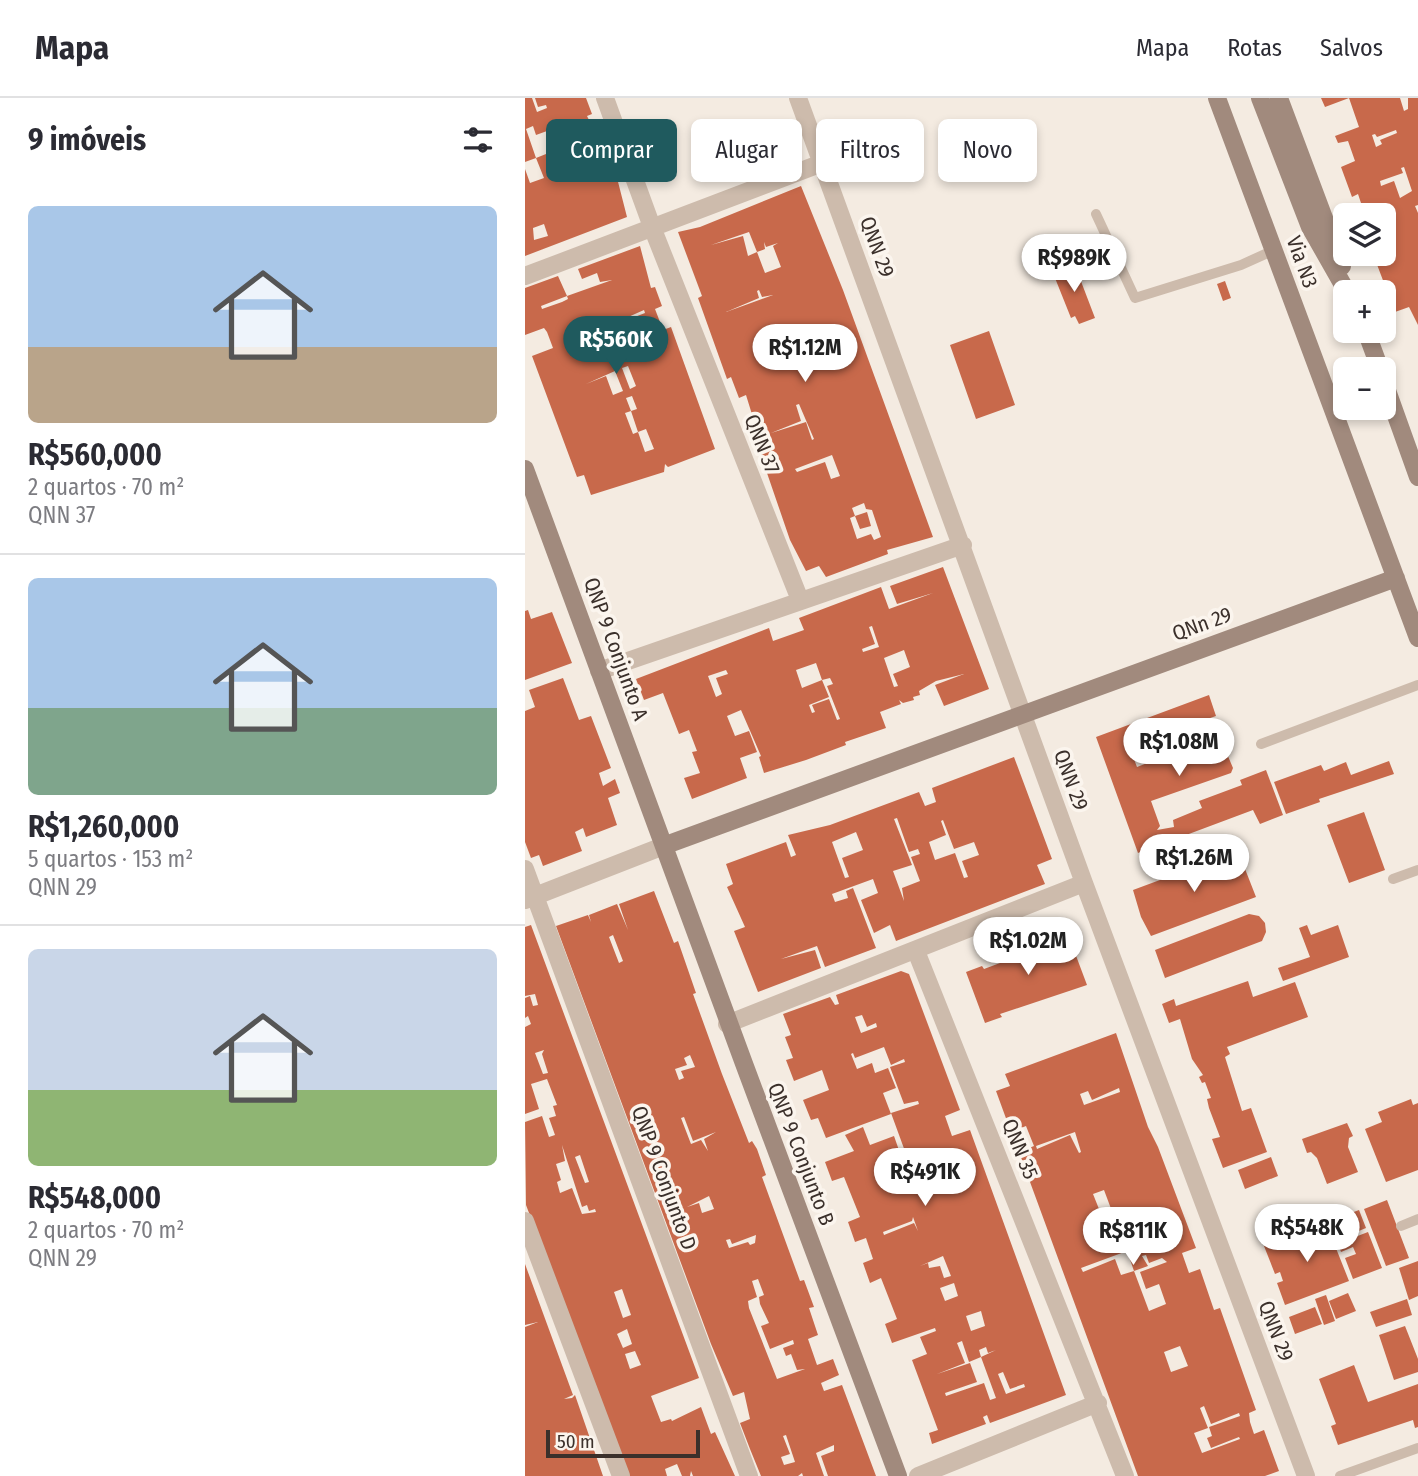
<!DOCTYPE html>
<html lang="pt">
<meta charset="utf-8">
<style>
body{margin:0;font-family:"Fira Sans Condensed",sans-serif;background:#f7f7f7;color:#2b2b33;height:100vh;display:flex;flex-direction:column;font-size:26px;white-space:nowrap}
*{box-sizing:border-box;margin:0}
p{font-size:23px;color:#7c7c81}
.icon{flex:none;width:38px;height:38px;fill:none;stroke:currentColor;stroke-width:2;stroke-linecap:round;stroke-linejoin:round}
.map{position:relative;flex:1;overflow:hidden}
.side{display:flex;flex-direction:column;background:#fff;width:525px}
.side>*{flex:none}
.top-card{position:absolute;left:21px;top:21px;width:665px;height:63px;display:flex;gap:14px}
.buttons{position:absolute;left:808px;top:105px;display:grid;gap:14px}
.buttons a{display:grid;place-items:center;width:63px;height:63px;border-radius:10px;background:#fff;box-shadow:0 4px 10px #0003;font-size:35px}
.scale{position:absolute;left:21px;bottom:18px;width:154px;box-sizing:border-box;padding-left:7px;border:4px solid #3b302b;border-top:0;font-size:19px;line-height:24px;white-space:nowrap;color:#3b302b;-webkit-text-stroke:5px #fbf5ee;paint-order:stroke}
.price{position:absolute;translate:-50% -60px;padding:0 16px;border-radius:24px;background:#fff;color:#222;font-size:23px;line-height:46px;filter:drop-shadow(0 2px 4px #0008)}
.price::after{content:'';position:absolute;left:50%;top:42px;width:21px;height:16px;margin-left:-10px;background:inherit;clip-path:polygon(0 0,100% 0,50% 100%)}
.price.active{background:#1f5a5e;color:#fff}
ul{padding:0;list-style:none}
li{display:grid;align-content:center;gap:14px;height:371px;padding:0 28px}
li+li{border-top:2px solid #e1e1e2}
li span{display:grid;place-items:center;height:217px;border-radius:10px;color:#555}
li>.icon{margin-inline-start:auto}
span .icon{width:126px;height:126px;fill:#fffc;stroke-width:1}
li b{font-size:30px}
h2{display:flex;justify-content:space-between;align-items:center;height:84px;padding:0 28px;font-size:30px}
.chip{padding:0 24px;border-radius:10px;background:#fff;box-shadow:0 4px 10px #0003;font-size:24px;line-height:63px}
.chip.active{background:#1f5a5e;color:#fff}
header{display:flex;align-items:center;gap:42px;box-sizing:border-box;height:98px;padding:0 35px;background:#fff;border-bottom:2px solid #e1e1e2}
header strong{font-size:33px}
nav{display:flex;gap:38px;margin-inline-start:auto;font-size:24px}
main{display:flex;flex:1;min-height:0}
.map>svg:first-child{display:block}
.building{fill:#c8694b;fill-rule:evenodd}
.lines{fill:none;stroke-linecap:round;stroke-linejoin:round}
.lane{stroke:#cdbbac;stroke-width:10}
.street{stroke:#cdbbac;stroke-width:18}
.secondary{stroke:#a18a7d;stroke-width:18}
.labels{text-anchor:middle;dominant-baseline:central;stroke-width:7;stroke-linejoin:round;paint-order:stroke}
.street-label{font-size:21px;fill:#3b302b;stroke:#fbf5ee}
</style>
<header>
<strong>Mapa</strong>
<nav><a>Mapa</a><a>Rotas</a><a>Salvos</a></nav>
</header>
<main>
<section class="side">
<h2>9 imóveis<svg class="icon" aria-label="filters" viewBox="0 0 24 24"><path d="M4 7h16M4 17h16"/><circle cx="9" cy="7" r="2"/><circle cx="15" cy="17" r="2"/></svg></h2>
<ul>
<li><span style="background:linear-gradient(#a9c7e8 65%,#b9a48a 0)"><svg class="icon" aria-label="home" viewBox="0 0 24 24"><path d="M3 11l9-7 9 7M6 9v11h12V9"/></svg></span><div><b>R$560,000</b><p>2 quartos · 70 m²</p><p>QNN 37</p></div></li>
<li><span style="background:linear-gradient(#a9c7e8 60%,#7fa58c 0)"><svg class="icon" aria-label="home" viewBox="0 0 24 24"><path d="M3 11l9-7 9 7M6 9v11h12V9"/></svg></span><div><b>R$1,260,000</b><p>5 quartos · 153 m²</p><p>QNN 29</p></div></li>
<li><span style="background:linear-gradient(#c9d6e8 65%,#8fb573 0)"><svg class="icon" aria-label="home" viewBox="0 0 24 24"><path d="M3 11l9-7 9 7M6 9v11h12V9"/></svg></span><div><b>R$548,000</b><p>2 quartos · 70 m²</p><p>QNN 29</p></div></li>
</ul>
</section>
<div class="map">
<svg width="893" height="1378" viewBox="0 0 893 1378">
<rect width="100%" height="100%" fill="#f4ebe1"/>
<path class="building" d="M0 0H7L12 14 22 10 21 7 13 9 10 0H61L67 16 62 18 91 76 102 119 0 158V71L5 85 19 80 11 60 0 64ZM8 28 11 37 22 33 39 73 34 75 26 54 11 60 1 31ZM19 126 23 138 9 142 8 130Z
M796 0H875L879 13 883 11V0H893V107L890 108 893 115V227L884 209 870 214 848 156H859V117H840L833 96 827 99 816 69 830 63 823 43 813 45 810 38 834 29 824 0 800 9ZM871 32 872 35 855 42 857 46 851 49 847 37 850 36 852 39ZM879 69 887 93 875 100 869 83 856 88 855 83 878 75 876 70Z
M493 24 506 57 476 69 463 36Z
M276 88 318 192 408 439 362 452 363 456 301 479 294 468 281 473 265 442 230 340 234 339 221 297 214 300 206 279 202 281 173 200 177 198 153 134 175 129ZM224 134 232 154 240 151 239 144 241 149 253 145 248 148 256 169 240 175 232 154 223 158 218 138 186 147ZM234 192 237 199 248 197 201 214 234 200 232 193ZM273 232 280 250H285L293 264 287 267 281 251 270 256 262 236ZM274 306 289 341 287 342 281 324 246 335 276 323 271 307ZM307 357 315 378 306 381 300 364 272 374 270 371ZM339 405 341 411 347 412 356 439 349 442 346 436 332 441 325 420 330 418 327 410Z
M115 148 126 190 130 189 137 208 130 211 138 232 146 229 190 351 143 369 140 366 139 374 66 397 59 377 52 379 7 258 28 250 22 234 19 230 0 237V190L33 178 42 198 16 208 17 211 37 204 43 201 42 198 87 182 75 184 72 175 57 181 53 171ZM119 212 120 215 84 229 92 249 83 252 77 236 69 239 67 235ZM103 268 111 288 105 291 97 270ZM90 273 98 293 88 297 81 278 61 286ZM107 298 112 311 106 313 113 334 121 331 129 351 120 354 113 334 108 336 100 315 106 313 101 300Z
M549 165 570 220 554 226 550 218 546 220 528 175Z
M700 183 706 200 698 203 692 186Z
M464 233 490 307 451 321 425 247Z
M342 414 346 428 335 431 330 418Z
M418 469 464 591 419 608 410 587 439 576 411 583 394 593 395 597 388 599 389 602 378 605 374 602 376 606 355 614 361 630 320 644 321 647 281 662 239 675 234 659 236 658 216 612 202 618 210 638 224 633 232 654 215 660 222 680 167 701 159 680 175 675 167 654 172 653 164 632 154 636 138 595 119 602 111 581 244 530 248 543 279 532 274 520 356 489 364 511 408 495 372 506 365 488ZM347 528 354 549 338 554 337 551 350 546 344 529ZM379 552 385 569 368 576 373 588 369 589 359 560ZM291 565 297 582 277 590 271 572ZM201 572 203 576 191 580 197 596 191 599 183 578ZM305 580 308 586 302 588 315 621 312 622 304 601 287 607 290 614 287 615 284 607 304 599 297 582Z
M3 512 6 521 27 514 47 565 0 582V513Z
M38 580 54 622 66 618 86 670 74 675 78 688 90 681 95 695 83 700 92 727 61 739 58 730 50 734 57 753 18 768 14 757 6 760 0 744V613L10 609 4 592Z
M684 597 691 618 604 648 612 669 694 637 708 670 706 675 626 703 635 728 632 732 649 729 648 722 677 710 674 703 717 687 715 682 741 672 758 717 735 726 728 712 613 755 571 639Z
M489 659 527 761 512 767 520 786 371 843 365 827 349 835 336 802 353 795 348 781 307 796 310 804 323 800 321 793 328 790 351 850 300 869 292 848 256 861 290 852 296 870 233 894 209 833 220 829 202 789 208 786 201 766 261 744 266 759 271 757 263 737 305 727 394 694 400 708 411 704 407 690ZM372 720 384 754 393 751 395 756 386 759 395 783 377 790 379 803 368 773 387 767 369 721ZM418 722 429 751 449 744 454 757 437 763 443 779 439 780 430 755 410 762 404 744 421 737 416 723ZM331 734 338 752 317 760 324 779 320 780 307 744Z
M864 663 869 676 794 701 795 704 761 716 749 684 796 667 799 673 821 664 826 677Z
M839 714 860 772 824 785 802 727Z
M713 753 731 799 626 838 616 819 608 792Z
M129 793 149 845 153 843 171 895 168 896 197 976 224 1045 227 1043 232 1051 241 1077 237 1079 275 1183 279 1182 289 1209 284 1210 293 1237 283 1241 292 1267 308 1261 314 1277 296 1285 299 1293 317 1287 351 1378H303L296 1358 309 1353V1347L291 1355 299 1378H278L277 1375 273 1378H236L225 1351 215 1325 225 1321 219 1294 208 1298 186 1246 31 828 63 817 66 824 64 817 92 806 103 832 94 806ZM88 837 98 863 94 865 84 839ZM165 957 170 969 156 973 159 980 154 982 150 971 162 967 159 960ZM159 1019 168 1043 191 1034 179 1041 183 1053 176 1042 166 1046 156 1020ZM184 1098 189 1111 177 1115 174 1105 162 1109ZM231 1137 230 1145 225 1147 223 1144 204 1150 201 1142 205 1141 207 1146ZM233 1181 239 1197 234 1199 235 1206 244 1225 236 1228 245 1251 268 1242 269 1246 258 1250 261 1258 266 1256 272 1272 280 1271 252 1281 224 1210 223 1203 232 1199 227 1183ZM261 1337 270 1364 259 1367 256 1359 265 1356 258 1338Z
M724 816 734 818 740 825 741 834 737 843 640 880 630 852Z
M6 827 174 1280 126 1298 136 1324 146 1321 147 1323 176 1309 186 1336 190 1334 210 1378H168L166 1373 165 1378H157L152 1366 140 1371 142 1378H104L1 1107 0 1024 17 1018 24 1039 30 1037 24 1020 31 1018 28 1008 32 1007 22 981 6 986 14 1011 0 1016V929L6 926 3 918 0 920V900L5 898 8 908 13 907 10 896 0 898V829ZM19 952 17 956 23 975 18 976 10 955ZM37 1047 57 1109 62 1107 64 1113 70 1111 71 1114 57 1116 47 1090 35 1095 32 1084 36 1082 31 1066 40 1063ZM55 1057 64 1084 60 1085 50 1059ZM97 1191 106 1217 98 1220 89 1194ZM102 1231 107 1246 98 1250 92 1236ZM110 1253 116 1267 105 1271 100 1256Z
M782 827 786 837 813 827 824 859 758 883 753 870 785 859 774 830Z
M540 830 542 833 545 832 551 846 547 847 562 887 475 916 477 919 460 925 441 874 457 868 459 871 523 847 520 837Z
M376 873 384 876 435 1012 420 1018 427 1038 445 1032 541 1297 465 1325 462 1317 458 1319 461 1326 407 1346 404 1335 413 1332 387 1262 402 1256 395 1239 411 1233 410 1230 367 1245 360 1226 372 1221 356 1180 345 1185 338 1165 348 1161 341 1140 330 1144 323 1124 335 1119 319 1079 307 1083 300 1064 329 1053 320 1037 338 1029 345 1047 369 1038 376 1058 381 1056 366 1015 394 1006 393 1003 379 1006 365 969 380 964 379 961 366 967 359 949 330 960 328 955 326 956 332 971 347 965 350 975 363 970 371 990 358 995 366 1016 301 1040 293 1020 286 1022 278 1002 304 992 297 972 269 983 261 962 268 960 260 939 266 937 258 916 305 899 310 907 314 906 311 897ZM337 917 342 929 351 925 352 929 336 935 330 919ZM388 1119 393 1133 389 1125 359 1137 358 1134 387 1123ZM418 1158 426 1178 419 1180 415 1168 404 1170 403 1165 395 1168ZM429 1185 433 1198 420 1203 415 1190ZM456 1213 460 1228 446 1233 441 1218ZM437 1243 444 1264 456 1259 454 1252 461 1249 463 1255 471 1252 456 1259 471 1300 465 1302 459 1285 421 1298 420 1295 452 1284 445 1265 412 1276 440 1265 432 1245ZM478 1274 485 1291 499 1286 500 1289 481 1296 473 1276Z
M723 883 728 899 770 884 783 919 702 949 705 956 700 959 717 1013 726 1010 742 1054 698 1070 687 1041 695 1039 684 1010 682 1001 686 1000 680 984 677 985 674 979 678 977 667 961 655 921 644 925 637 906 649 901 651 908Z
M591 935 623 1029 633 1049 671 1150 657 1155 664 1175 675 1171 689 1212 695 1210 731 1312 724 1315 725 1324 729 1336 739 1332 754 1373 740 1378H613L494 1054 509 1048 501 1028 486 1034 471 993 485 988 480 976ZM594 990 595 994 559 1007 555 996 563 993 567 1002ZM550 1034 556 1054 554 1055 545 1037 512 1051 511 1048ZM579 1092 594 1132 589 1134 581 1114 576 1116 568 1096ZM602 1153 609 1173 596 1177 590 1161 558 1174 556 1170ZM621 1157 624 1165 637 1160 642 1164 615 1174 621 1191 634 1186 641 1206 624 1213 609 1173 623 1168 617 1158ZM655 1248 663 1268 646 1274 639 1254ZM679 1308 686 1326 714 1315 715 1318 684 1329 687 1338 682 1340 686 1350 714 1339 715 1341 677 1355 669 1335 683 1330 675 1310Z
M886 1001 888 1007 893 1005V1072L861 1084 840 1031 857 1024 853 1014Z
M822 1025 828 1038 824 1040 823 1049 833 1074 802 1086 792 1060 786 1054 782 1055 777 1041Z
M746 1059 753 1078 720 1091 713 1072Z
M862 1102 884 1160 861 1168 839 1111Z
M834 1112 841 1130 829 1135 830 1139 843 1134 857 1170 828 1181 820 1160 831 1156 828 1149 816 1154 805 1123Z
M801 1125 824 1183 760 1207 752 1185 758 1183 755 1174 750 1176 739 1148Z
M893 1163V1198L884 1202 874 1170Z
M0 1166 48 1297 39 1301 47 1300 50 1297 78 1378H0V1229L13 1224 0 1227Z
M823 1195 831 1213 811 1221 804 1203Z
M801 1197 810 1223 799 1227 790 1201Z
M882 1201 887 1217 851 1229 845 1214Z
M790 1209 797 1226 770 1236 764 1219Z
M880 1228 893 1261V1274L869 1282 854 1237Z
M829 1267 843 1304 893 1286V1329L890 1330 888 1322 813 1347 806 1328 811 1326 794 1281Z"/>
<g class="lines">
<path class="lane" d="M571 116 610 200 716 167 749 152
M736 646 893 587
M868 781 893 772
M876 1128 893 1121
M815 1378 893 1350"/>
<path class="street" d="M80 0 127 129 275 502
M273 0 559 785 781 1378
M0 178 297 65
M74 573 438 447
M0 771 224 1378
M0 802 141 747
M391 853 600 1378
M202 926 559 785
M0 1123 96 1378
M393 1378 573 1305"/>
<path class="secondary" d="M692 0 893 540
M735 0 785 129 822 194
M754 0 817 168
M841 233 855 271
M859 284 893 379
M0 371C123 707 247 1043 373 1378
M141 747 871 480"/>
</g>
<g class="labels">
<g class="street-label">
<text transform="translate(352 149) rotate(70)">QNN 29</text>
<text transform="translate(777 164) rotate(70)">Via N3</text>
<text transform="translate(237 346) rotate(68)">QNN 37</text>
<text transform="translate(677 526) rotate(-20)">QNn 29</text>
<text transform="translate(91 551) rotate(70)">QNP 9 Conjunto A</text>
<text transform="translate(546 682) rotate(70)">QNN 29</text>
<text transform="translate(495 1051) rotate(68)">QNN 35</text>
<text transform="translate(276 1056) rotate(69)">QNP 9 Conjunto B</text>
<text transform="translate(139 1080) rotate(70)">QNP 9 Conjunto D</text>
<text transform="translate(751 1233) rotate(69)">QNN 29</text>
</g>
</g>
</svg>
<div class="buttons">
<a><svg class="icon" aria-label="layers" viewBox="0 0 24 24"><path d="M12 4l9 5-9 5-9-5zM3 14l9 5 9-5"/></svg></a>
<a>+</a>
<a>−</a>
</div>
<div class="scale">50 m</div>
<b class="price" style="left:549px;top:196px">R$989K</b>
<b class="price active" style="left:91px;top:278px">R$560K</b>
<b class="price" style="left:280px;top:286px">R$1.12M</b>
<b class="price" style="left:654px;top:680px">R$1.08M</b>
<b class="price" style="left:669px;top:796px">R$1.26M</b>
<b class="price" style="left:503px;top:879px">R$1.02M</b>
<b class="price" style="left:400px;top:1110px">R$491K</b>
<b class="price" style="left:782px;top:1166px">R$548K</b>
<b class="price" style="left:608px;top:1169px">R$811K</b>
<div class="top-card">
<a class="chip active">Comprar</a>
<a class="chip">Alugar</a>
<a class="chip">Filtros</a>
<a class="chip">Novo</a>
</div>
</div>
</main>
